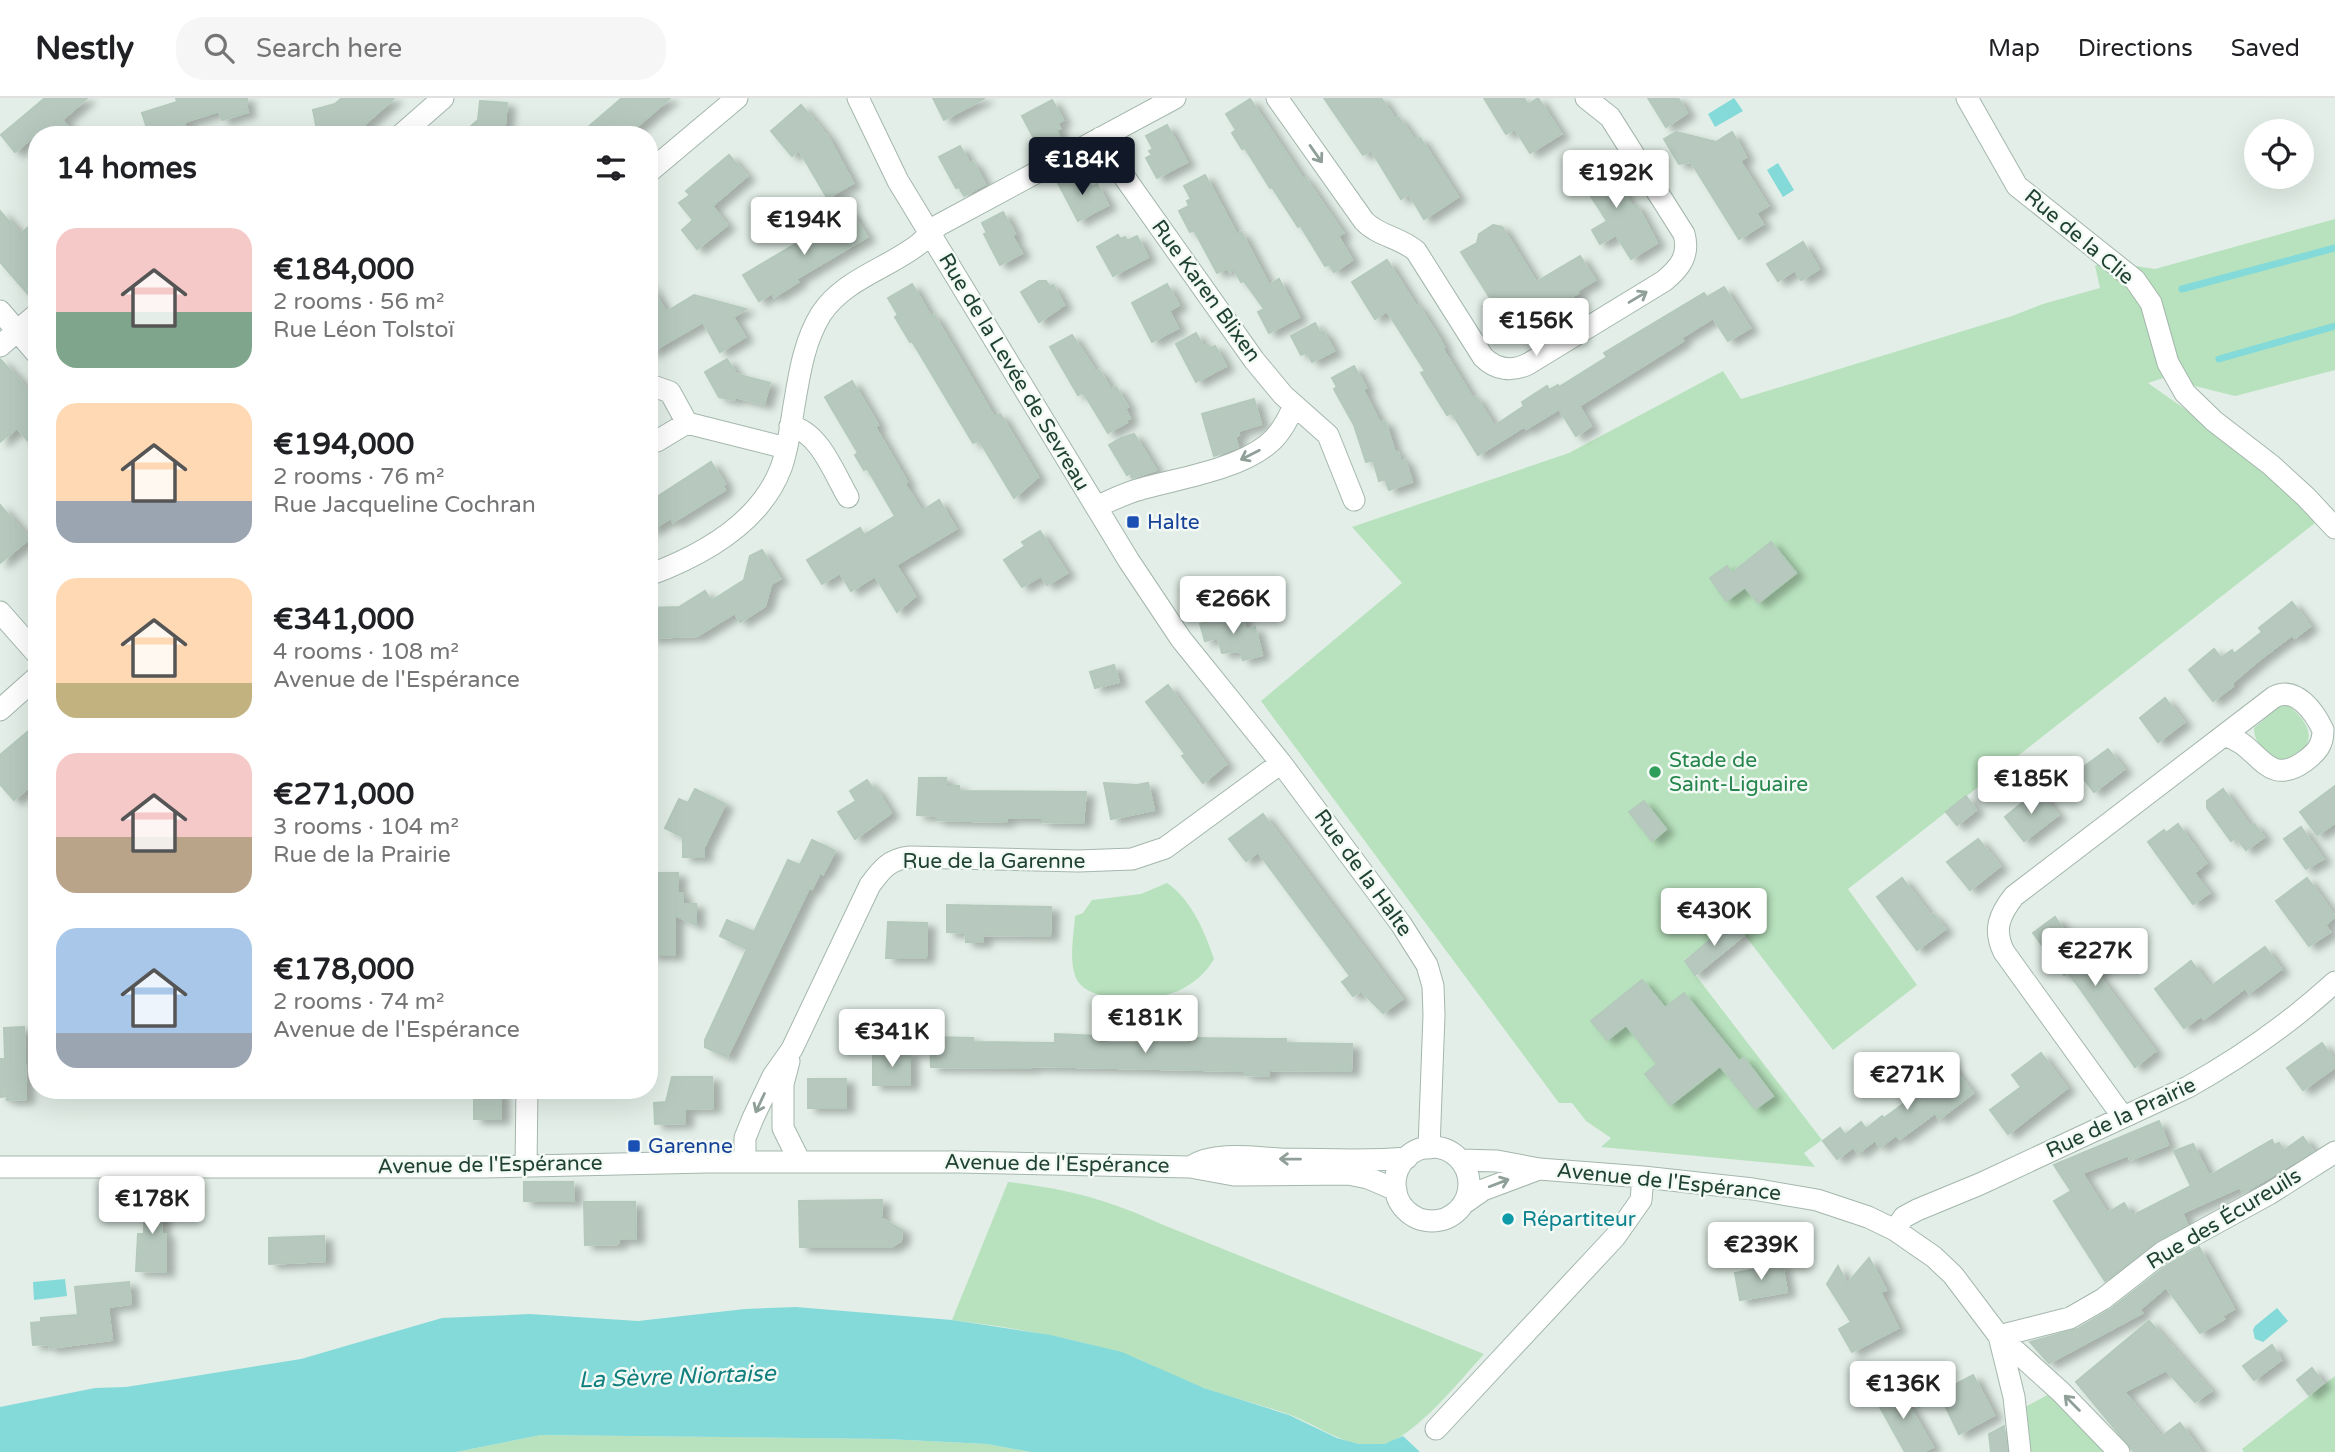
<!DOCTYPE html>
<meta charset="utf-8">
<style>
body{margin:0;font-family:"Varela Round",sans-serif;background:#f6f6f6;color:#202124;height:100vh;display:flex;flex-direction:column;font-size:26px;white-space:nowrap}
*{box-sizing:border-box;margin:0}
p{font-size:23px;color:#757577}
.icon{flex:none;width:38px;height:38px;fill:none;stroke:currentColor;stroke-width:2;stroke-linecap:round;stroke-linejoin:round}
.map{position:relative;flex:1;overflow:hidden}
.details{position:absolute;left:28px;top:28px;width:630px;height:973px;display:flex;flex-direction:column;background:#fff;border-radius:28px;box-shadow:0 7px 28px #0002}
.details>*{flex:none}
.fabs{position:absolute;left:2244px;top:21px;display:grid;gap:14px}
.fabs a{display:grid;place-items:center;width:70px;height:70px;border-radius:50%;background:#fff;box-shadow:0 7px 28px #0002;font-size:35px}
.price{position:absolute;translate:-50% -60px;padding:0 16px;border-radius:7px;background:#fff;color:#222;font-size:23px;line-height:46px;filter:drop-shadow(0 2px 4px #0008)}
.price::after{content:'';position:absolute;left:50%;top:42px;width:21px;height:16px;margin-left:-10px;background:inherit;clip-path:polygon(0 0,100% 0,50% 100%)}
.price.active{background:#111827;color:#fff}
ul{padding:0;list-style:none}
li{display:flex;align-items:center;gap:21px;height:175px;padding:0 28px}
li span{display:grid;place-items:center;flex:none;width:196px;height:140px;border-radius:21px;color:#555}
li>.icon{margin-inline-start:auto}
span .icon{width:84px;height:84px;fill:#fffc;stroke-width:1}
li b{font-size:30px}
h2{display:flex;justify-content:space-between;align-items:center;height:84px;padding:0 28px;font-size:30px}
header{display:flex;align-items:center;gap:42px;box-sizing:border-box;height:98px;padding:0 35px;background:#fff;border-bottom:2px solid #e0e0e0}
header strong{font-size:33px}
nav{display:flex;gap:38px;margin-inline-start:auto;font-size:24px}
.search{width:490px;height:63px;background:#f6f6f6;display:flex;align-items:center;gap:18px;box-sizing:border-box;padding:0 24px;border-radius:28px;color:#757577;font-size:26px}
.map>svg:first-child{display:block}
.green{fill:#b8e2bd}
.water{fill:#84dad9}
.lines{fill:none;stroke-linecap:round;stroke-linejoin:round}
.stream{stroke:#84dad9;stroke-width:7}
.building{fill:#b7c9bf;stroke:#b4c9bc;stroke-width:2;filter:url(#shadow)}
.minor-casing{stroke:#a4b7ad;stroke-width:23}
.minor{stroke:#fff;stroke-width:21}
.oneway{stroke:#90a099}
.transit-dot{fill:#1a4fb4;stroke:#f3faf5;stroke-width:2.5}
.leisure-dot{fill:#2e9e5b;stroke:#f3faf5;stroke-width:2.5}
.culture-dot{fill:#0f9aa8;stroke:#f3faf5;stroke-width:2.5}
.labels{text-anchor:middle;dominant-baseline:central;stroke-width:5;stroke-linejoin:round;paint-order:stroke}
.street-label{font-size:21px;fill:#204233;stroke:#f3faf5}
.transit-label{font-size:21px;fill:#164399;stroke:#f3faf5;text-anchor:start}
.leisure-label{font-size:21px;fill:#27864d;stroke:#f3faf5;text-anchor:start}
.culture-label{font-size:21px;fill:#0d838f;stroke:#f3faf5;text-anchor:start}
.water-label{font-size:23px;font-style:italic;fill:#127f7f;stroke:#f3faf5}
</style>
<header>
<strong>Nestly</strong>
<div class="search"><svg class="icon" aria-label="search" viewBox="0 0 24 24"><circle cx="10" cy="10" r="6"/><path d="M15 15l6 6"/></svg>Search here</div>
<nav><a>Map</a><a>Directions</a><a>Saved</a></nav>
</header>
<div class="map">
<svg width="2335" height="1354" viewBox="0 0 2335 1354">
<defs>
<filter id="shadow"><feDropShadow dx="8" dy="4.5" stdDeviation="3.5" flood-color="#0004"/></filter>
</defs>
<rect width="100%" height="100%" fill="#e2eee7"/>
<path class="green" d="M2335 121V272L2235 298 2163 280 2148 285 2230 343 2293 394 2315 425 1848 791 1917 887 1833 952 1734 823 1684 862 1822 1042 1804 1055 1815 1069 1601 1049 1611 1040 1586 1023 1572 1005H1559L1261 603 1402 485 1352 429 1569 355 1723 273 1741 301 2012 218 2043 206 2100 190 2095 168 2104 163 2155 171Z
M2286 606C2293 610 2297 615 2302 621 2317 642 2305 654 2285 664 2269 658 2254 648 2254 630L2281 607Z
M1167 785C1191 801 1205 834 1214 861 1206 875 1193 886 1178 893 1156 903 1091 907 1077 882 1068 865 1074 836 1075 818L1083 815 1092 802 1141 796Z
M1008 1084C1065 1090 1110 1102 1161 1126L1484 1256C1463 1279 1413 1342 1382 1346 1347 1352 1319 1327 1288 1316 1256 1305 1223 1298 1192 1285 1167 1276 1143 1261 1119 1254 1064 1238 1008 1229 952 1222Z
M2335 1278V1354H2244L2242 1351Z
M2051 1295 2106 1354H2030L2025 1309Z
M541 1337 887 1341 987 1346 1031 1354H456Z"/>
<path class="water" d="M1734 0 1743 13 1715 29 1708 16Z
M1778 65 1794 92 1783 99 1767 72Z
M65 1181 67 1198 34 1202 33 1184Z
M796 1209 952 1222 1051 1237 1122 1254 1204 1290 1289 1317 1337 1340 1359 1346H1384L1403 1338 1420 1354H1031L987 1346 887 1341 541 1337 456 1354H0V1309L95 1290 126 1289 301 1261 442 1220 530 1216 638 1223 745 1211Z
M2277 1210 2288 1223 2263 1244 2255 1241 2253 1232 2255 1228Z
M1916 1270 1930 1295 1935 1292 1938 1300 1919 1310 1902 1278Z"/>
<g class="lines">
<path class="stream" d="M2182 191 2335 150
M2219 261 2335 228"/>
</g>
<path class="building" d="M45 0H87L62 22 75 37H35L15 54 1 37Z
M176 0H247V3L245 4 248 14 222 22 219 13 184 24 188 37H163L162 32 149 36 142 15 177 4Z
M342 0H394L353 37H348L345 34 318 37 313 12 335 6Z
M622 0H670L627 37H579Z
M933 0H985L944 22Z
M1324 0H1381L1395 21 1398 19 1415 42 1420 40 1458 99 1424 121 1409 96 1401 101 1371 52 1363 57Z
M1484 0H1524L1528 7 1538 0 1561 36 1530 55 1515 31 1506 36Z
M1648 0H1678L1687 15 1666 29Z
M1250 1 1303 81 1305 80 1343 135 1338 138 1352 162 1334 174 1329 166 1325 168 1300 127 1298 129 1272 89 1270 90 1245 50 1242 51 1232 35 1236 32 1226 16Z
M1052 2 1063 22 1057 25 1060 30 1056 32 1062 45 1042 56 1022 18Z
M480 3 507 5 504 37H461L478 22Z
M801 7 828 39 853 85 827 100 799 52 792 58 771 33Z
M1167 27 1187 64 1157 80 1146 60 1152 57 1149 53 1153 51 1146 38Z
M1676 34 1716 44 1732 34 1746 59 1740 63 1768 108 1756 115 1763 126 1739 141 1691 64 1679 66 1664 41Z
M960 48 970 66 973 64 985 86 964 98 959 89 956 90 939 59Z
M729 57 747 78 712 108 727 127 697 151 682 132 693 122 679 105 690 97 686 93Z
M1602 59 1632 108 1636 106 1657 145 1631 161 1616 137 1600 146 1592 132 1607 123 1576 75Z
M1078 75 1085 88 1089 85 1092 89 1097 86 1108 107 1078 123 1058 85Z
M1205 77 1237 137 1241 134 1269 187 1279 181 1299 219 1269 235 1258 214 1264 211 1244 183 1241 184 1234 171 1230 174 1227 170 1217 175 1194 132 1190 134 1179 113 1189 108 1187 103 1191 101 1184 88Z
M0 113 20 136 37 122V203H34L0 164Z
M851 113 867 139 796 181 798 184 774 199 772 195 759 203 743 177Z
M1003 114 1015 136 1012 138 1022 155 1000 167 984 136 987 135 982 125Z
M1493 127 1502 129 1536 184 1580 158 1595 182 1577 193 1578 195 1555 210 1551 202 1503 232 1497 222 1491 221 1483 208 1492 203 1461 154 1477 145 1479 136Z
M1118 137 1120 141 1125 139 1127 143 1137 138 1148 159 1113 178 1097 149Z
M1803 144 1819 171 1801 182 1795 172 1778 183 1767 166Z
M1387 162 1416 208 1418 207 1438 238 1444 249 1442 250 1473 301 1476 299 1494 328 1524 308 1522 304 1547 288 1549 292 1558 287 1559 289 1607 259 1604 255 1704 195 1707 199 1724 189 1750 230 1728 243 1713 220 1681 240 1683 243 1579 308 1591 328 1576 338 1559 311 1526 331 1525 328 1478 357 1452 315 1447 317 1421 275 1425 273 1387 213 1375 221 1352 184Z
M1039 183H1046L1050 189 1053 187 1064 207 1039 224 1021 194Z
M649 186 666 214 694 197 746 211 733 219 745 239 720 254 703 224 649 255Z
M912 186 931 219 934 217 994 319 1000 316 1038 379 1014 400 979 342 973 345 912 243 910 244 895 219 898 217 888 200Z
M1167 186 1179 207 1169 213 1178 230 1152 244 1132 205Z
M1315 225 1320 235 1323 233 1334 253 1312 264 1307 254 1301 257 1291 238Z
M1196 235 1203 248 1207 246 1210 250 1215 248 1226 268 1196 284 1176 246Z
M1072 237 1096 274 1099 272 1111 292 1116 289 1128 309 1125 311 1130 320 1126 322 1127 324 1108 335 1083 294 1078 297 1050 249Z
M0 261 37 302V353L17 330 0 344Z
M727 261 736 276 770 285 764 306 735 299 734 302 719 299 705 274Z
M1354 268 1366 290 1363 292 1380 325 1385 323 1395 355 1398 354 1401 364 1405 362 1412 384 1389 392 1385 381 1379 383 1373 362 1366 364 1354 327 1334 291 1337 289 1332 280Z
M852 283 878 327 875 329 907 384 904 385 922 413 939 402 956 431 896 467 915 498 897 514 875 478 851 493 840 475 822 486 807 462 860 430 864 437 895 418 867 370 864 372 855 357 858 355 825 299Z
M1254 301 1261 326 1238 333 1239 337 1235 339 1238 349 1214 358 1202 316Z
M1134 336 1156 372 1132 380 1130 375 1127 377 1109 347 1121 340Z
M711 364 725 386 722 387 725 392 673 424 671 420 649 433V404Z
M0 407 29 441 0 465Z
M1040 433 1067 475 1047 487 1041 478 1022 489 1004 462 1025 448 1022 444Z
M1771 444 1796 475 1758 505 1745 489 1726 503 1710 480 1727 468 1732 475Z
M762 452 780 481 771 486 765 508 740 524 735 515 697 538 649 540V510L679 509 705 493 711 503 744 482 750 458Z
M2292 504 2310 528 2295 540 2292 537 2259 562 2232 585 2233 588 2213 603 2189 572 2214 551 2221 560 2232 552 2234 556 2262 534 2259 530Z
M1241 514 1246 532 1255 529 1262 557 1243 562 1240 553 1222 555 1218 540 1205 543 1200 526Z
M1114 567 1119 584 1095 590 1090 574Z
M1168 587 1226 666 1203 685 1182 658 1185 656 1146 604Z
M2165 600 2184 624 2158 644 2140 620Z
M37 626V682L14 702 0 686V657Z
M2108 651 2124 671 2094 694 2078 673Z
M919 680H946V688H959V693L1086 694 1083 725 1042 724V720H1007L1006 724 936 722V718L917 717Z
M867 682 874 692 876 691 891 715 855 741 838 714 856 703 850 693Z
M1104 685 1137 687 1148 685 1154 712 1111 721Z
M2335 688V725L2317 737 2300 714Z
M695 691 725 706 704 749V759H683V739L665 730 679 701 688 705Z
M2223 691 2250 728 2254 726 2264 739 2246 752 2236 739 2231 743 2207 710V703Z
M2038 692 2058 717 2024 743 2005 719Z
M1966 698 1976 712 1957 727 1946 714Z
M1644 703 1666 731 1652 743 1629 714Z
M1263 716 1402 901 1383 915 1361 893 1353 898 1342 884 1350 878 1258 754 1246 763 1229 741Z
M2178 726 2206 765 2194 775 2209 795 2193 806 2148 744 2164 732 2166 735Z
M2301 729 2323 761 2306 771 2284 741Z
M1978 741 2000 768 1970 792 1947 764Z
M812 742 835 753 823 776 820 774 812 791 809 790 727 959 705 949V942L747 851 720 838 727 822 754 834 788 762 800 767Z
M649 775H678V795H683V806H696V827L675 817V857H649Z
M1902 780 1931 818 1933 816 1945 831 1917 852 1877 799Z
M2307 780 2335 818 2325 827 2330 834 2309 848 2276 803Z
M947 807 1051 809 1050 838 983 837V844H966L965 835 947 834Z
M2055 819 2085 861 2105 845 2116 860 2096 874 2155 953 2135 969 2081 892 2068 875 2064 877 2033 835Z
M1733 823 1744 837 1695 877 1685 863Z
M888 824 927 825 926 860H886Z
M2265 849 2281 871 2249 895 2245 890 2204 921 2201 918 2184 930 2155 891 2191 863 2210 889Z
M1642 882 1665 910 1684 895 1739 963 1744 960 1773 998 1755 1011 1720 968 1670 1007 1645 976 1657 966 1626 927 1607 942 1591 923Z
M24 929 26 1001 7 1002V998L0 999V961H5L4 930Z
M1055 936 1098 938V945H1189V940L1286 941V945L1352 946 1351 973 1269 972V978L1244 977V973L1032 968 1031 970 931 969 930 939 973 940V944L1055 945Z
M2322 945 2335 963V969L2303 992 2287 970Z
M873 955H910V987H873Z
M2041 955 2067 990 2008 1036 1990 1012 2021 989 2012 977Z
M1944 958 1973 995 1939 1021 1935 1015 1900 1041 1896 1037 1880 1049 1875 1042 1858 1055 1853 1049 1837 1061 1823 1043 1840 1030 1845 1037 1861 1024 1866 1031 1882 1018 1884 1020 1936 982 1927 971Z
M672 979H712L713 1010 685 1011V1025L655 1026 654 1005 666 1004Z
M808 981H846V1010H808Z
M474 992H501V1021H474Z
M2159 1023 2168 1047 2130 1062 2128 1057 2082 1075 2107 1115 2124 1105 2132 1118 2191 1088 2174 1053 2193 1046 2209 1078 2272 1042 2274 1047 2279 1045 2283 1053 2303 1039 2313 1053 2243 1095 2240 1089 2182 1115 2187 1126 2155 1144 2105 1183 2054 1103 2071 1093 2054 1067Z
M524 1084H573L574 1103H524Z
M145 1092H162V1136H166V1174L136 1173 138 1136H144Z
M882 1102 881 1120 902 1132 901 1143 891 1149H800L799 1103Z
M584 1104H635L636 1141H619L618 1146 585 1147Z
M324 1138 325 1163 269 1166V1140Z
M2199 1149 2234 1211 2222 1218 2224 1221 2200 1235 2166 1189 2139 1212 2142 1215 2049 1265 2030 1244 2077 1231 2111 1211 2170 1165Z
M1869 1160 1886 1192 1880 1194 1898 1230 1852 1254 1839 1231 1851 1224 1827 1186 1838 1168 1847 1186Z
M1782 1166 1787 1194 1740 1202 1735 1175Z
M129 1184 131 1206 108 1209 112 1242 50 1250 48 1246 33 1247 31 1225 41 1224V1220L78 1217 75 1189Z
M2149 1223 2211 1293 2195 1304 2166 1272 2124 1294 2161 1339 2180 1325 2201 1354H2134L2076 1284Z
M2272 1247 2281 1262 2254 1282 2243 1268Z
M2312 1270 2323 1285 2309 1297 2297 1282Z
M1973 1277 1994 1317 1959 1336 1939 1295Z
M1897 1287 1933 1349 1922 1354H1905L1875 1300Z
M2004 1328 2007 1354H1991L1989 1336Z"/>
<g class="lines">
<g class="minor-casing">
<path id="minor" d="M858 0 898 83 1129 463 1181 541 1281 665 1401 826 1427 867 1433 888 1434 917 1429 1050
M1277 0 1364 123C1378 138 1400 139 1416 153L1483 259C1496 272 1512 274 1528 266L1664 183C1680 170 1690 157 1684 136L1610 19 1586 0
M1967 0 2017 88 2135 182 2151 205 2168 265 2185 295 2214 323 2271 367 2306 399 2335 430
M401 37 443 0
M1100 40 1113 63 1254 262 1283 297 1328 337 1354 402
M649 74 737 0
M0 213 37 256
M0 248 37 216
M649 290 653 288 670 294 687 325
M790 328C819 333 834 375 848 399
M649 341 657 343 687 325 786 350
M1096 409C1110 403 1125 395 1141 391 1180 380 1235 372 1267 347 1280 337 1288 322 1294 307
M649 477C703 457 760 425 781 370 789 348 791 324 795 302 800 272 805 242 821 216 844 181 887 171 919 146 926 140 932 133 939 127L1175 0
M0 514 37 556
M0 612 37 579
M789 963 783 986V1030L800 1064
M2123 1019 2004 854C1993 832 1999 817 2014 798L2274 599C2296 588 2314 613 2323 632 2323 647 2317 654 2305 663 2265 692 2259 645 2225 638
M1395 1086a37 37 0 1 1 74 0a37 37 0 1 1-74 0Z
M1460 1062 1497 1063 1539 1071 1643 1079 1753 1091 1817 1102 1868 1119 1895 1132 1934 1159 1953 1177 1999 1238 2061 1294 2119 1354
M745 1064V1040L753 1020 773 978 792 951 870 787C881 772 889 761 910 759L1078 763 1132 761 1165 750 1281 665
M526 1068 527 992
M1192 1068C1216 1053 1255 1060 1282 1061 1324 1061 1366 1064 1407 1060
M0 1069H482L707 1064H959L1190 1069 1234 1077 1348 1076 1368 1080 1396 1092
M1463 1106 1483 1092 1539 1071
M1895 1132 1904 1119 1917 1112 1980 1086 2188 989C2242 959 2290 925 2335 884
M1999 1238 2070 1220 2103 1201 2163 1154 2269 1096 2335 1054
M1999 1238 2014 1299 2020 1354
M1436 1331 1615 1139 1641 1102 1643 1079"/>
</g>
<use href="#minor" class="minor"/>
</g>
<defs><path id="oneway-shaft" d="M-6 0H5M1.5-3L5.5 0L1.5 3" fill="none" stroke-width="1.6" stroke-linecap="round" stroke-linejoin="round" transform="scale(1.75)"/></defs>
<g class="oneway">
<use href="#oneway-shaft" transform="translate(1316 56) rotate(55)"/>
<use href="#oneway-shaft" transform="translate(1638 199) rotate(-31)"/>
<use href="#oneway-shaft" transform="translate(1250 357) rotate(153)"/>
<use href="#oneway-shaft" transform="translate(760 1005) rotate(115)"/>
<use href="#oneway-shaft" transform="translate(1290 1061) rotate(-179)"/>
<use href="#oneway-shaft" transform="translate(1499 1085) rotate(-21)"/>
<use href="#oneway-shaft" transform="translate(2072 1305) rotate(-135)"/>
</g>
<g class="transit-dot">
<rect x="1126" y="417" width="14" height="14" rx="3.5"/>
<rect x="627" y="1041" width="14" height="14" rx="3.5"/>
</g>
<circle class="leisure-dot" cx="1655" cy="674" r="7"/>
<circle class="culture-dot" cx="1508" cy="1121" r="7"/>
<g class="labels">
<g class="street-label">
<text transform="translate(2079 139) rotate(40)">Rue de la Clie</text>
<text transform="translate(1206 193) rotate(54)">Rue Karen Blixen</text>
<text transform="translate(1014 274) rotate(59)">Rue de la Levée de Sevreau</text>
<text x="994" y="763">Rue de la Garenne</text>
<text transform="translate(1363 775) rotate(54)">Rue de la Halte</text>
<text transform="translate(2121 1020) rotate(-25)">Rue de la Prairie</text>
<text transform="translate(1057 1066) rotate(1)">Avenue de l'Espérance</text>
<text transform="translate(490 1067) rotate(-1)">Avenue de l'Espérance</text>
<text transform="translate(1669 1084) rotate(6)">Avenue de l'Espérance</text>
<text transform="translate(2224 1121) rotate(-31)">Rue des Écureuils</text>
</g>
<g class="transit-label">
<text x="1147" y="424">Halte</text>
<text x="648" y="1048">Garenne</text>
</g>
<g class="leisure-label">
<text x="1669" y="662">Stade de<tspan x="1669" dy="24">Saint-Liguaire</tspan></text>
</g>
<g class="culture-label">
<text x="1522" y="1121">Répartiteur</text>
</g>
<g class="water-label">
<text transform="translate(677 1279) rotate(-2)">La Sèvre Niortaise</text>
</g>
</g>
</svg>
<div class="fabs">
<a><svg class="icon" aria-label="locate" viewBox="0 0 24 24"><circle cx="12" cy="12" r="6"/><path d="M12 2v4M12 18v4M2 12h4M18 12h4"/></svg></a>
</div>
<b class="price active" style="left:1082px;top:99px">€184K</b>
<b class="price" style="left:1616px;top:112px">€192K</b>
<b class="price" style="left:804px;top:159px">€194K</b>
<b class="price" style="left:1536px;top:260px">€156K</b>
<b class="price" style="left:1233px;top:538px">€266K</b>
<b class="price" style="left:2031px;top:718px">€185K</b>
<b class="price" style="left:1714px;top:850px">€430K</b>
<b class="price" style="left:2095px;top:890px">€227K</b>
<b class="price" style="left:1145px;top:957px">€181K</b>
<b class="price" style="left:892px;top:971px">€341K</b>
<b class="price" style="left:1907px;top:1014px">€271K</b>
<b class="price" style="left:152px;top:1138px">€178K</b>
<b class="price" style="left:1761px;top:1184px">€239K</b>
<b class="price" style="left:1903px;top:1323px">€136K</b>
<section class="details">
<h2>14 homes<svg class="icon" aria-label="filters" viewBox="0 0 24 24"><path d="M4 7h16M4 17h16"/><circle cx="9" cy="7" r="2"/><circle cx="15" cy="17" r="2"/></svg></h2>
<ul>
<li><span style="background:linear-gradient(#f6c9c9 60%,#7fa58c 0)"><svg class="icon" aria-label="home" viewBox="0 0 24 24"><path d="M3 11l9-7 9 7M6 9v11h12V9"/></svg></span><div><b>€184,000</b><p>2 rooms · 56 m²</p><p>Rue Léon Tolstoï</p></div></li>
<li><span style="background:linear-gradient(#ffd9b3 70%,#9aa5b1 0)"><svg class="icon" aria-label="home" viewBox="0 0 24 24"><path d="M3 11l9-7 9 7M6 9v11h12V9"/></svg></span><div><b>€194,000</b><p>2 rooms · 76 m²</p><p>Rue Jacqueline Cochran</p></div></li>
<li><span style="background:linear-gradient(#ffd9b3 75%,#c2b280 0)"><svg class="icon" aria-label="home" viewBox="0 0 24 24"><path d="M3 11l9-7 9 7M6 9v11h12V9"/></svg></span><div><b>€341,000</b><p>4 rooms · 108 m²</p><p>Avenue de l'Espérance</p></div></li>
<li><span style="background:linear-gradient(#f6c9c9 60%,#b9a48a 0)"><svg class="icon" aria-label="home" viewBox="0 0 24 24"><path d="M3 11l9-7 9 7M6 9v11h12V9"/></svg></span><div><b>€271,000</b><p>3 rooms · 104 m²</p><p>Rue de la Prairie</p></div></li>
<li><span style="background:linear-gradient(#a9c7e8 75%,#9aa5b1 0)"><svg class="icon" aria-label="home" viewBox="0 0 24 24"><path d="M3 11l9-7 9 7M6 9v11h12V9"/></svg></span><div><b>€178,000</b><p>2 rooms · 74 m²</p><p>Avenue de l'Espérance</p></div></li>
</ul>
</section>
</div>
